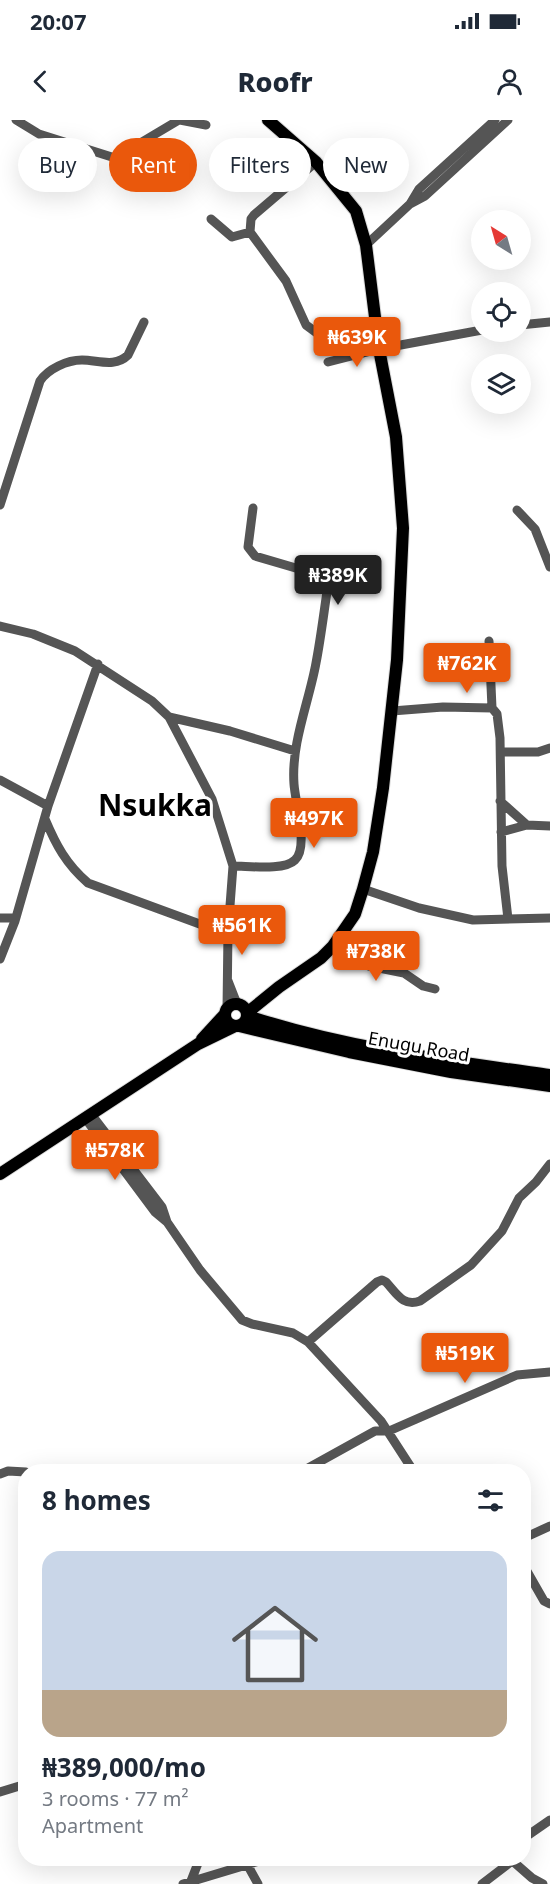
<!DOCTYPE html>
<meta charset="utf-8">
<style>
body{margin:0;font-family:"Noto Sans",sans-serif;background:#f2f2f3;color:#1f2937;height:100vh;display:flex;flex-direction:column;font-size:22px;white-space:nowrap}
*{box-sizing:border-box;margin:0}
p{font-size:20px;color:#747a83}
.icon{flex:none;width:33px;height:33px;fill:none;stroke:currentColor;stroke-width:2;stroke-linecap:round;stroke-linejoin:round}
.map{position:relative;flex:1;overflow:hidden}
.side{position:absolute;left:18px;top:1344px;width:513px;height:402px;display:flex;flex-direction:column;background:#fff;border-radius:24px;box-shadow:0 6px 24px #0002}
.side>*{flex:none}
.hud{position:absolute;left:18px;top:18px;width:514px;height:54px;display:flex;gap:12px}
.needle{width:39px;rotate:323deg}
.fabs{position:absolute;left:471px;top:90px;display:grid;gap:12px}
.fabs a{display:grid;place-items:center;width:60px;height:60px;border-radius:50%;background:#fff;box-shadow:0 6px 24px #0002;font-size:30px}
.price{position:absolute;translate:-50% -51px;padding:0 14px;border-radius:6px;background:#ea580c;color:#fff;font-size:20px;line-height:39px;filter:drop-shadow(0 2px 3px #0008)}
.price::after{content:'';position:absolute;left:50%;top:36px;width:18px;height:14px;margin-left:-9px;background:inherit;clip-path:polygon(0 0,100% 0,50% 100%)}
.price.current{background:#222;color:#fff}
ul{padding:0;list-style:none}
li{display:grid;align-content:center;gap:12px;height:318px;padding:0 24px}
li span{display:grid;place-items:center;height:186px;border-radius:18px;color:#555}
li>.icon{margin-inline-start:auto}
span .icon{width:108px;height:108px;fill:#fffc;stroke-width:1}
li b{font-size:26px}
h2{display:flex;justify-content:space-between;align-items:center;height:72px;padding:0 24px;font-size:26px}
.pill{padding:0 21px;border-radius:27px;background:#fff;box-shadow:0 6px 24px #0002;font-size:21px;line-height:54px}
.pill.current{background:#ea580c;color:#fff}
.status{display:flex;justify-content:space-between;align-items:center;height:42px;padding:0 30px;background:#fff;direction:ltr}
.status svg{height:16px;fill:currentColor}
header{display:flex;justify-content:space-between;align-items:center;height:78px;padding:0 24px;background:#fff;font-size:27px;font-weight:800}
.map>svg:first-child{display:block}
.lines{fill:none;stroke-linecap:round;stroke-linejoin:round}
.major-casing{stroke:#dbdbdb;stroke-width:14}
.minor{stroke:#555;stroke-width:9}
.major{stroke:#000;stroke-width:12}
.labels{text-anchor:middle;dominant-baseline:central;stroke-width:6;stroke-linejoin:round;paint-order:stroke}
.street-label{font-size:18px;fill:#000;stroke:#fff}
.town-label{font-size:30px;font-weight:bold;fill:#000;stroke:#fff}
</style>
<div class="status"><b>20:07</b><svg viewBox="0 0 49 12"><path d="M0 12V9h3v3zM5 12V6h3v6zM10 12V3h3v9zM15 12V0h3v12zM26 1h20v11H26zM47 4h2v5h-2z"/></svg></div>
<header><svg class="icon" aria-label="back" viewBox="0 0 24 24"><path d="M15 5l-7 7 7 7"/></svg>Roofr<svg class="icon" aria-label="person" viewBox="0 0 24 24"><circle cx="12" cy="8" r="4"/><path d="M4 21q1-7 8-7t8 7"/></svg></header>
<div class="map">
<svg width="550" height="1764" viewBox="0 0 550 1764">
<rect width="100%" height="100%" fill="#fff"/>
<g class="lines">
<g class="major-casing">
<path id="major" d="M225 895a11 11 0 1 1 22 0a11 11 0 1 1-22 0Z
M247 893 279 867 321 838 333 826 355 794 363 769 373 732 383 668 397 540 403 408 396 317 379 229 366 125 356 91 316 42 268 0
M248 896C345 928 449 941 550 955
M239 906 349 932 451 952 550 966
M202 919 225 894
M0 1054 198 924 235 906"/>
</g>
<path class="minor" d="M16 0 39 14 115 38 179 0
M180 0 206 5
M316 42 254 95 251 99 250 112 286 161 306 205 321 216
M410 84 419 69 495 0
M211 99 232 117 250 112
M366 125 410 84 425 76 508 0
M520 205 550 202
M328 242 379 229 482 210
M0 385 40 261C48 249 67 240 82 240 98 240 115 248 128 235L144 202
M517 390 535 409 550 447
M0 506 33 514 75 531 152 581 169 597 212 679 233 746 228 812 227 889
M489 521 492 588
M392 591 443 587 492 588 497 594 500 618 502 746 508 799
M169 597 230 611 295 631
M501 632H538L550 628
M0 660 48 686
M500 681 527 705
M45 699C56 725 66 744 88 763L216 810 228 812
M501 712 527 705 550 706
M233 746C249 746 284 751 295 740 309 727 295 682 294 664 291 623 309 582 316 543 321 517 324 491 328 465L327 460 323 456 255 436 248 427 253 388
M363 769 419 788 473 800 550 798
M0 798H15
M340 817 357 838 369 846 404 853 423 866 435 869
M0 839 15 801 48 686 98 544
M228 861 237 884
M91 994 162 1087 167 1102 200 1150 242 1200 252 1204 293 1213 308 1222 381 1301 414 1352
M85 998 155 1092 167 1102
M308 1222 377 1162 382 1160 386 1162C397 1174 403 1187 420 1181L471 1145 502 1111 519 1078 536 1062 550 1044
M301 1352 375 1311H389L517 1255 550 1252
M0 1354 8 1351 26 1352
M524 1418 550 1406
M524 1446 544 1481 550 1484
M0 1672 26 1664
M524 1718 550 1700
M509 1738 532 1758 543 1764
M247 1744 258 1764
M191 1761 200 1738
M183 1764 269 1738
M482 1764 512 1741"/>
<use href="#major" class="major"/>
</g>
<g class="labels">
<g class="street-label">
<text transform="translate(419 926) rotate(10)">Enugu Road</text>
</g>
<g class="town-label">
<text x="155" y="684">Nsukka</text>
</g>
</g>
</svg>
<div class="fabs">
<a><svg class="needle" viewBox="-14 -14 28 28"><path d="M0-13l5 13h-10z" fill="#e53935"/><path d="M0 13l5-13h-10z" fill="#747a83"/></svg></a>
<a><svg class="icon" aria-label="locate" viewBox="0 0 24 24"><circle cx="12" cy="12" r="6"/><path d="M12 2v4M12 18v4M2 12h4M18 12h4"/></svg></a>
<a><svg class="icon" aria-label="layers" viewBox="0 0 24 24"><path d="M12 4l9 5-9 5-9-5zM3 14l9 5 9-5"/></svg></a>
</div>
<b class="price" style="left:357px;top:248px">₦639K</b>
<b class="price current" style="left:338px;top:486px">₦389K</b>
<b class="price" style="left:467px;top:574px">₦762K</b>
<b class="price" style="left:314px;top:729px">₦497K</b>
<b class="price" style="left:242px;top:836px">₦561K</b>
<b class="price" style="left:376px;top:862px">₦738K</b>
<b class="price" style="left:115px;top:1061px">₦578K</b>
<b class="price" style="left:465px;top:1264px">₦519K</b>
<div class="hud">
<a class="pill">Buy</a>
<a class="pill current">Rent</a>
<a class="pill">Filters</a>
<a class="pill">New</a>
</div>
<section class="side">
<h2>8 homes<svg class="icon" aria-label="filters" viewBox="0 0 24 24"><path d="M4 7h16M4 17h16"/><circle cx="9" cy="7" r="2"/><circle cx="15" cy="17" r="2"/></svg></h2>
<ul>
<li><span style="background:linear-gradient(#c9d6e8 75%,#b9a48a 0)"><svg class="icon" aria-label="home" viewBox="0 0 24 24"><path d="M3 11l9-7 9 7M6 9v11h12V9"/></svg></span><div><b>₦389,000/mo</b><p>3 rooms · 77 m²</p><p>Apartment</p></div></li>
</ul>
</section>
</div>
